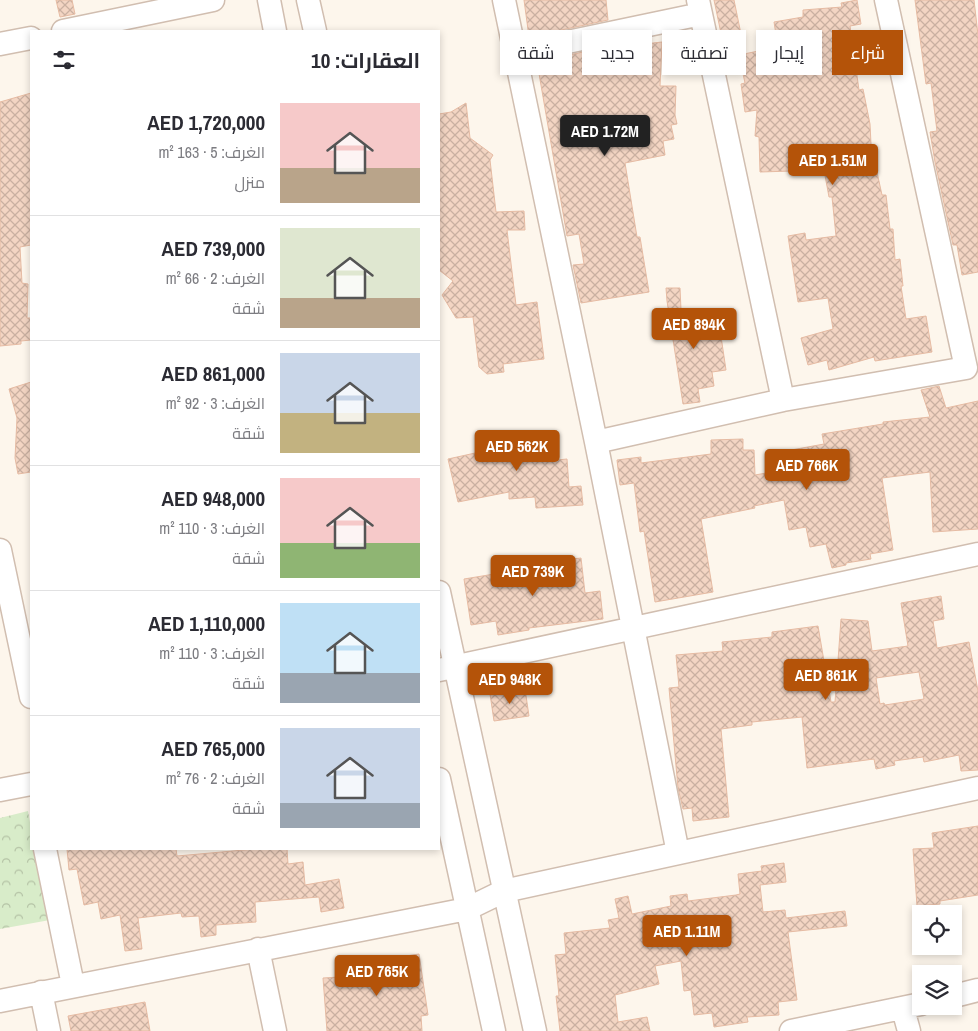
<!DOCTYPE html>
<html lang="ar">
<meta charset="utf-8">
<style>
body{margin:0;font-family:"Archivo Narrow",Cairo,sans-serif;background:#f7f7f7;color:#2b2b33;direction:rtl;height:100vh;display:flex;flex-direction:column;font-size:19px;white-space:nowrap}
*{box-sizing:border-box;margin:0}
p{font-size:16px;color:#7c7c81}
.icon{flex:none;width:28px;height:28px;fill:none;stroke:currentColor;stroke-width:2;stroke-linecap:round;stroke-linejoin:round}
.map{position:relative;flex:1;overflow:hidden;direction:ltr}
.sheet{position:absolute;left:30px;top:30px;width:410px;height:820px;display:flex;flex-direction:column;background:#fff;border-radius:0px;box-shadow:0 2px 8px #0003;direction:rtl}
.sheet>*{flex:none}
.guide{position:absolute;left:455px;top:30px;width:448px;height:45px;direction:rtl;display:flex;gap:10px}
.fabs{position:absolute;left:912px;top:905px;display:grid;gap:10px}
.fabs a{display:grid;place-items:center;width:50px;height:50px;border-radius:0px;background:#fff;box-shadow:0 2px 8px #0003;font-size:25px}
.price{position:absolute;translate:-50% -42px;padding:0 11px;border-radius:5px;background:#b45309;color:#fff;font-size:16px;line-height:32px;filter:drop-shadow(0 1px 2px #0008)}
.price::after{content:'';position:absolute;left:50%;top:30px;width:15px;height:11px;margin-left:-8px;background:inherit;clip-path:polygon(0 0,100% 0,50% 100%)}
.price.active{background:#222;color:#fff}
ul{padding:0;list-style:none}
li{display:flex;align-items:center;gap:15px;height:125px;padding:0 20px}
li+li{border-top:1px solid #e1e1e2}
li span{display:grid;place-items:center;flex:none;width:140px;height:100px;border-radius:0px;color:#555}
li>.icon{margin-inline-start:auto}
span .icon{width:60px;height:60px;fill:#fffc;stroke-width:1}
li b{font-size:21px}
h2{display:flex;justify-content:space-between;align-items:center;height:60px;padding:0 20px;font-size:21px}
.pill{padding:0 18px;border-radius:0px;background:#fff;box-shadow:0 2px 8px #0003;font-size:18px;line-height:45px}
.pill.active{background:#b45309;color:#fff}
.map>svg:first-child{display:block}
.park{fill:url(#park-crowns)}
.building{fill:url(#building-cross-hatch);stroke:#e6bba3;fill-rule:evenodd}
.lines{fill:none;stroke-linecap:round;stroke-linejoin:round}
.minor-casing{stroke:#d1beb0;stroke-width:25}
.minor{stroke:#fff;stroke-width:22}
</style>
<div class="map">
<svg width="978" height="1031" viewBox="0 0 978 1031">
<defs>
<pattern id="park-crowns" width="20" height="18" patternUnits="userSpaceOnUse" patternTransform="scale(1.25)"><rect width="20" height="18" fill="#d8ecc9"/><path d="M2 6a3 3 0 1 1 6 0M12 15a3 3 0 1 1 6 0" fill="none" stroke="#b4c2a5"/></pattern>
<pattern id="building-cross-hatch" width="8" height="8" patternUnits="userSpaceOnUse" patternTransform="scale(1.25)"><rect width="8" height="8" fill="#f3d5c3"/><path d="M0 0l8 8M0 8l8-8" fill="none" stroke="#cab0a1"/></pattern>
</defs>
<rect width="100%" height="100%" fill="#fdf6ec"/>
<path class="park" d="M28 811 31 828V849H35L50 920 0 929V818Z"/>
<path class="building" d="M56 0H72L75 14 60 17Z
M524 0H606L608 20 529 37Z
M714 0H734L741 34 722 38Z
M857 0 861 24 850 26 859 90 863 89 870 124 872 164 875 163 882 195H886L890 229H893L895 260 900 259 903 286H901L906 319 926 316 932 352 875 361 874 357 829 370 827 360 808 365 801 338 833 329 828 298 798 302 788 236 805 233 806 240 836 236 832 197H829L824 170 760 172 759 137 755 136 757 110 745 112 741 84 745 83 739 55 778 47 774 22 803 17V10L842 7 841 3Z
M915 0H974L978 35V272L962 275 957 245H953L935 162 930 132 937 131 931 83 926 84Z
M662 42 660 86H676L675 115 677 124 671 125 674 139 663 141 665 155 625 163 637 237H640L649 292 581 303 573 265 584 264 579 234 567 236 537 62 601 48 603 57 637 58 635 45Z
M31 93V245L20 247 22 283 28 284 27 318H31V340L21 341V344L0 346V102Z
M466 103 470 138 493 155 490 160 496 212 524 211 525 230H507L516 305 537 302 544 359 503 364 504 372 487 374 479 367 473 317 456 318 442 295 453 281 439 270V114L451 112Z
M666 288H680L681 310H685L688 328 719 323 726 370 712 372 714 386 698 389 700 402 683 404 667 301Z
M31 382V472L18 474 15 458 17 418 9 389Z
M939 386 946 408 978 401V529L933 532 930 472 882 478 893 550 870 554 871 559 846 563V565L832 568 826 544 810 547 806 527 789 530 784 500 754 506 755 508 701 519 713 592 655 602 644 531 640 532 634 483 620 485 617 460 641 457V463L711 454V440L743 439V450H754L755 475 789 469 786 451 824 444 822 434 883 424V422L930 417 921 390Z
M555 431 557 460 567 459 569 487 581 486 583 505 536 508 535 497 509 499V492L458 502 448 459 507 446 506 435Z
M581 558 585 593 600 591 603 619 529 628V630L498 635 496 621 471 625 464 579 537 567V563Z
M941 596 944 619 933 621 937 648 969 642 978 691V770L961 771 959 755 924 762 923 757 894 761 895 765 876 769 874 759 807 768 802 717 752 722V725L721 729 729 817 693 821 692 808 683 809 678 788 669 688 679 687 676 655 723 651 722 642 772 637V632L818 626 831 702H835L841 619 868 621 872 651 908 646 901 603ZM919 672 924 699 885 705 884 703 880 704 876 678Z
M525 689 529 716 494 721 490 694Z
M978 826V895L940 901V904L917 906 913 849 934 848 932 833Z
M67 849H176L177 856 255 849H287L288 864 303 862 305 885 339 879 344 908 321 912 319 897 255 902 256 922 216 925V935L201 937 199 916 182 917 181 913 138 918 142 949 125 951 120 915 101 919 98 902 84 905 77 869 69 870Z
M784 863 786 882 760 885 763 912 785 910 786 918 845 911 847 926 788 932 797 1000 778 1002 779 1015 747 1017 748 1022 714 1027 712 1013 694 1015 691 990 684 991 681 961 655 966 659 984 615 995 618 1022 647 1017 650 1031H560L556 996H559L555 955 566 954 564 933 610 928 608 920 619 918 615 899 628 896 632 914 671 906 670 896 687 894 688 901 736 895 740 894 738 874 762 871 761 866Z
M419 954 428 1015 421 1016 422 1031H327L323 978 340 977 339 970 375 968 374 961Z
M145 1002 150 1031H71L68 1016Z"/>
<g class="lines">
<g class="minor-casing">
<path id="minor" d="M269 0 275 31
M308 0 315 31
M504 0 596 442 678 853
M698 0 783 400
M63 31 213 0
M0 44 31 38
M515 53 701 14
M596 442 783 400 966 368 886 0
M0 550 31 697
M439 592 535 1031
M439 670 978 554
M439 779 494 1031
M0 790 31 784
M45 849 73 985
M258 949 275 1031
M41 992 49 1031
M954 996 978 990
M0 1001 467 909 504 891 978 788
M903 1009 909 1031
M791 1031 921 1004"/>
</g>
<use href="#minor" class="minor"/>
</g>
</svg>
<div class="fabs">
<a><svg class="icon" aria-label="locate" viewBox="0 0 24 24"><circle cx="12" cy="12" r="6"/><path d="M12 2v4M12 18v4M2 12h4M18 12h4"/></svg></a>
<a><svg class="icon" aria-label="layers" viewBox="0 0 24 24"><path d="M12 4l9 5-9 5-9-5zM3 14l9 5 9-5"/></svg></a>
</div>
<b class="price active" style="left:605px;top:157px">AED 1.72M</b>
<b class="price" style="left:833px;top:186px">AED 1.51M</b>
<b class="price" style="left:694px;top:350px">AED 894K</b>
<b class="price" style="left:517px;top:472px">AED 562K</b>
<b class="price" style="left:807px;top:491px">AED 766K</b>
<b class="price" style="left:533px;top:597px">AED 739K</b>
<b class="price" style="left:826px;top:701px">AED 861K</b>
<b class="price" style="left:510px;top:705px">AED 948K</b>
<b class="price" style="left:687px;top:957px">AED 1.11M</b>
<b class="price" style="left:377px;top:997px">AED 765K</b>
<div class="guide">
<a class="pill active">شراء</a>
<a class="pill">إيجار</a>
<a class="pill">تصفية</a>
<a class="pill">جديد</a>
<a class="pill">شقة</a>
</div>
<section class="sheet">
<h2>العقارات: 10<svg class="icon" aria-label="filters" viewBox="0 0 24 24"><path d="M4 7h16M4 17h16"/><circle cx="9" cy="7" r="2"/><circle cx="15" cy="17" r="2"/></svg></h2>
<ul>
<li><span style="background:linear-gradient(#f6c9c9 65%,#b9a48a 0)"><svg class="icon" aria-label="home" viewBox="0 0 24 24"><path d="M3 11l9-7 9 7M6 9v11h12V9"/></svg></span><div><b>AED 1,720,000</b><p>الغرف: 5 · 163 m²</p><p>منزل</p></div></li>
<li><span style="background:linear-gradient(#dfe7d0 70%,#b9a48a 0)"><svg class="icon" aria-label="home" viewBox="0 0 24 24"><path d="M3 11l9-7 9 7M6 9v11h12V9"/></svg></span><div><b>AED 739,000</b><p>الغرف: 2 · 66 m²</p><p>شقة</p></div></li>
<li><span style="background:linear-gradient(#c9d6e8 60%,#c2b280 0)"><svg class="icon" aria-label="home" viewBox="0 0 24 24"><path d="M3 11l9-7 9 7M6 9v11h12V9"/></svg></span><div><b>AED 861,000</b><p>الغرف: 3 · 92 m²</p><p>شقة</p></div></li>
<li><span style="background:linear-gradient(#f6c9c9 65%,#8fb573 0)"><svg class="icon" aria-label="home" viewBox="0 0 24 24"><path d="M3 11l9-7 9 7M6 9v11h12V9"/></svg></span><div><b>AED 948,000</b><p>الغرف: 3 · 110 m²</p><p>شقة</p></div></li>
<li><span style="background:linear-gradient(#bfe0f5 70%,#9aa5b1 0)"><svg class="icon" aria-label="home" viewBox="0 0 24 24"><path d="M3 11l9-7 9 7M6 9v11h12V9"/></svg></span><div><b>AED 1,110,000</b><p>الغرف: 3 · 110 m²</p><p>شقة</p></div></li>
<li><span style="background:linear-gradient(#c9d6e8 75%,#9aa5b1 0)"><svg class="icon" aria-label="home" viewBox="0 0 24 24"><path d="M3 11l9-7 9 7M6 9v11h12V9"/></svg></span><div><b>AED 765,000</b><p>الغرف: 2 · 76 m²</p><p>شقة</p></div></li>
</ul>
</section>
</div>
